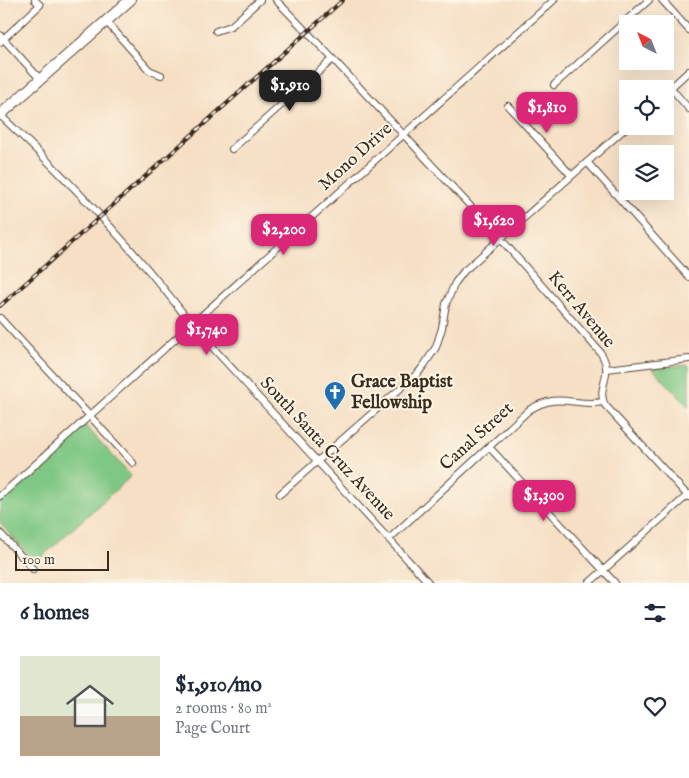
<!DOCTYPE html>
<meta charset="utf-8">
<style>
body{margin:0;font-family:"IM FELL English",serif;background:#f6f6f7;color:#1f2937;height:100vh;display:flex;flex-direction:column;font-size:19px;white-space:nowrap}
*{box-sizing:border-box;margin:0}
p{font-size:16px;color:#747a83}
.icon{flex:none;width:28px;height:28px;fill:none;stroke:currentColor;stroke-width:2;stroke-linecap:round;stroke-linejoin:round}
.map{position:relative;height:583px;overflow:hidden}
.drawer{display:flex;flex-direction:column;background:#fff;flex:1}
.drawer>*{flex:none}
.needle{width:32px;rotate:318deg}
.buttons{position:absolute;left:619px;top:15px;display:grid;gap:10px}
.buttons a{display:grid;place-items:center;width:55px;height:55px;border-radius:0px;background:#fff;box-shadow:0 5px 20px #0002;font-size:25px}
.scale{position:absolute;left:15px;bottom:12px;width:94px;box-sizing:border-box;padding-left:5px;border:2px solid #3b2a1e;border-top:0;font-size:14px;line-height:18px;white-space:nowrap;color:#3b2a1e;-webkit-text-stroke:4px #fcf5e5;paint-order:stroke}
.price{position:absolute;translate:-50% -42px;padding:0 11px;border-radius:10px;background:#db2777;color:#fff;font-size:16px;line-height:32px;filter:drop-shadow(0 1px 2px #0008)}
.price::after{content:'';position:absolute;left:50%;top:30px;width:15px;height:11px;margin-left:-8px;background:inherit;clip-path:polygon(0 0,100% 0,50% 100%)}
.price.selected{background:#222;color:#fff}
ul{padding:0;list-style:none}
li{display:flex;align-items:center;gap:15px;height:125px;padding:0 20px}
li span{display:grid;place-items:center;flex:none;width:140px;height:100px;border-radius:0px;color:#555}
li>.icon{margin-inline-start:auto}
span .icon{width:60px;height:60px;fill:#fffc;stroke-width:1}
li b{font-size:21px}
h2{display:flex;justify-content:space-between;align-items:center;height:60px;padding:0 20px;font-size:21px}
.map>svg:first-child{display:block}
.green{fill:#7fc784;stroke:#5d7851}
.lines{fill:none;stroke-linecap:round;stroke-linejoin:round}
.minor-casing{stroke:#574537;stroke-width:8}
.primary-casing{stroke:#574537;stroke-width:12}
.minor{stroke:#fff;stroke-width:6}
.primary{stroke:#fff;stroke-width:10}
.rail-casing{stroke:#3b2a1e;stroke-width:4}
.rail{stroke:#fcf5e5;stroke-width:2;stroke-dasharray:5.5;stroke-linecap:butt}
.labels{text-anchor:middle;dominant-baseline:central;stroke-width:4;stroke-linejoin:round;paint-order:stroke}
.street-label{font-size:18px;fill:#3b2a1e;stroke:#fcf5e5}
.poi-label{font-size:18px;font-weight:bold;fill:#3b2a1e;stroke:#fcf5e5;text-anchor:start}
</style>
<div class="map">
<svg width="689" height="583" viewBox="0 0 689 583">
<rect width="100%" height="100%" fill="#fcf5e5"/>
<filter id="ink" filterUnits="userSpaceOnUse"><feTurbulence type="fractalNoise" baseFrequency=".02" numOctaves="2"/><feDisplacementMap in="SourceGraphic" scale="10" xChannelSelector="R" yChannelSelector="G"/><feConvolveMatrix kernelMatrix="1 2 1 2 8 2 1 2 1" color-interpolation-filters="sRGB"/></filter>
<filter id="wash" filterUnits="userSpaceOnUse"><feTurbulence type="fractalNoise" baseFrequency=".0096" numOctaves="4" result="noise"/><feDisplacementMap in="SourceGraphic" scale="20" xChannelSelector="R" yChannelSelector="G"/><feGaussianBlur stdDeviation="1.12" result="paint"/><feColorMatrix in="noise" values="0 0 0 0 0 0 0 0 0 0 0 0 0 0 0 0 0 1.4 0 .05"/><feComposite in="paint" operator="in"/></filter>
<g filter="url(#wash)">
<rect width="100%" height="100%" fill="#f6dfc4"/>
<path class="green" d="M689 365V407L652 368Z
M85 425 131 476 35 563 0 523V501Z"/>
</g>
<g filter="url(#ink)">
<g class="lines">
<g class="minor-casing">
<path id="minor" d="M276 0 333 59 500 238 600 352C616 375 595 387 605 405L689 497
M662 0 689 30
M106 21 149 70 161 75
M216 31 231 26 260 0
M0 35 40 79
M0 42 40 5 35 0
M554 85 649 0
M671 88 689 109
M665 93 689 71
M508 106 571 175
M0 115C68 179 135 249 192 325L429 583
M232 149 333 59
M587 162 689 277
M0 318 133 463
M607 369 689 359
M489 447 615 583
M280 494 418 373 425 364 436 347 442 328 446 304 455 283 464 271 628 126
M0 496 554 0
M0 533 33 569
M389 539 529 410C560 391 572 407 603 402
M589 583 689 494"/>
</g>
<g class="primary-casing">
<path id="primary" d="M0 115 130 0"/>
</g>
<use href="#minor" class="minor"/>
<use href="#primary" class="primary"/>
<g class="rail-casing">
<path id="rail" d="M0 306 343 0"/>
</g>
<use href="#rail" class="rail"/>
</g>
</g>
<defs>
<g id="church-pin" transform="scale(1.125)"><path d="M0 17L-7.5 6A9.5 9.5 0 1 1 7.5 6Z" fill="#1f6fb2" stroke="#fcf5e5"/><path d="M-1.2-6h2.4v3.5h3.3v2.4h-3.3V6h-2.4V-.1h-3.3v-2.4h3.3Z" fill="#fff"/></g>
</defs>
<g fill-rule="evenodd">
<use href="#church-pin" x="335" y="392"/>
</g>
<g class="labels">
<g class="street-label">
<text transform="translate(356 157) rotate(-42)">Mono Drive</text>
<text transform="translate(581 310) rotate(50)">Kerr Avenue</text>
<text transform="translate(477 437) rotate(-42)">Canal Street</text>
<text transform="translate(327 449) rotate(47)">South Santa Cruz Avenue</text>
</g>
<g class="poi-label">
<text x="351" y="382">Grace Baptist<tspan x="351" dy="21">Fellowship</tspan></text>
</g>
</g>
</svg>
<div class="buttons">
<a><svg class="needle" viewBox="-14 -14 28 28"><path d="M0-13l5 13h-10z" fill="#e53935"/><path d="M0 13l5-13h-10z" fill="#747a83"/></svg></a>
<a><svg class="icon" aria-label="locate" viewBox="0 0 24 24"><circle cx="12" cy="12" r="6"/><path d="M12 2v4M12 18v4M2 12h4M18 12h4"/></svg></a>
<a><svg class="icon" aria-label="layers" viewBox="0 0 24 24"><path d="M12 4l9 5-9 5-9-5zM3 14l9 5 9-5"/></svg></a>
</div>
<div class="scale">100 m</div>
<b class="price selected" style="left:290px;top:112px">$1,910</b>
<b class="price" style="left:547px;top:134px">$1,810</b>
<b class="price" style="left:494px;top:247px">$1,620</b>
<b class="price" style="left:284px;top:256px">$2,200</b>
<b class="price" style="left:207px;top:356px">$1,740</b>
<b class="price" style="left:544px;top:522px">$1,300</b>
</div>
<section class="drawer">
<h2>6 homes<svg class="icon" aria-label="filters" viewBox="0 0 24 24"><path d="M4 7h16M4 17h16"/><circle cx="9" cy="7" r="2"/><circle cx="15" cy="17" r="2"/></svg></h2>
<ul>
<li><span style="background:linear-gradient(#dfe7d0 60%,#b9a48a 0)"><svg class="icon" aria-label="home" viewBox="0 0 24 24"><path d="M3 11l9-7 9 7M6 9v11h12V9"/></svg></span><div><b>$1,910/mo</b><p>2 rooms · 80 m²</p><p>Page Court</p></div><svg class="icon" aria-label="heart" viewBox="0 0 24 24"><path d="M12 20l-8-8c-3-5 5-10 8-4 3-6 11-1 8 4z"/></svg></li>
</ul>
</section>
